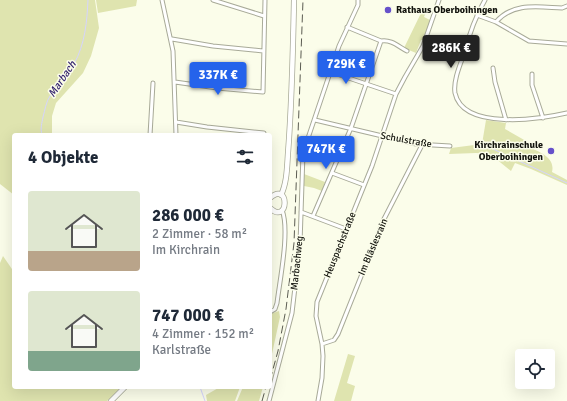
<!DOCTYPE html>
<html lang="de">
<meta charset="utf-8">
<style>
body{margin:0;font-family:Signika,sans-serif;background:#f2f2f3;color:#1f2937;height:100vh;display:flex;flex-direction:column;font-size:15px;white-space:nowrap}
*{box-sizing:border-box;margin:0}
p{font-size:13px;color:#747a83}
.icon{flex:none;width:22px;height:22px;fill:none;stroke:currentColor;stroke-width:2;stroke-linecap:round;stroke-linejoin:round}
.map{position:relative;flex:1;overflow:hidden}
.side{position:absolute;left:12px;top:133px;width:260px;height:256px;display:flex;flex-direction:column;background:#fff;border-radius:4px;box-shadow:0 4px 16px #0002}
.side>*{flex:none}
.controls{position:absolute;left:515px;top:349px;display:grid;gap:8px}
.controls a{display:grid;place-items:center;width:40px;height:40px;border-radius:4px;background:#fff;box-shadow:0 4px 16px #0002;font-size:20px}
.price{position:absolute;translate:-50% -34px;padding:0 9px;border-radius:4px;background:#2563eb;color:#fff;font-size:13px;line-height:26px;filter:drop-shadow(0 1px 2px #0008)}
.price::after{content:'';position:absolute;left:50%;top:24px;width:12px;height:9px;margin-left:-6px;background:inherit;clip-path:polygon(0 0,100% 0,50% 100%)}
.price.active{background:#222;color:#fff}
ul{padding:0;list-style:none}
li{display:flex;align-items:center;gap:12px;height:100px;padding:0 16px}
li span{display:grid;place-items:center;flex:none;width:112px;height:80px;border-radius:4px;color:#555}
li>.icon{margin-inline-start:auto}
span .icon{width:48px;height:48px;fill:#fffc;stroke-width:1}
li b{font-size:17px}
h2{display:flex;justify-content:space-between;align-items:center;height:48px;padding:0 16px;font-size:17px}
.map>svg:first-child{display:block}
.green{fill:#dfe4af}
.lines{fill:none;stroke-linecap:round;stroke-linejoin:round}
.stream{stroke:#d5d4fe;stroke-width:1}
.street-casing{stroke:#a8aa98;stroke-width:5}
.secondary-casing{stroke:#a8aa98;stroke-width:6}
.street{stroke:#fff;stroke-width:3}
.secondary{stroke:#fff;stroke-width:4.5}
.rail{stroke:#5b5c52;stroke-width:1;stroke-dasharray:8 4;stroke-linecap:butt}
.poi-dot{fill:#6651ca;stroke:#fbfdea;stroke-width:1.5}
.labels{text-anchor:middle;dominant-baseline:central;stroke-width:3;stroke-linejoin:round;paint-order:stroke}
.poi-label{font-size:10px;font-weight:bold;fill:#11120c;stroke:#fbfdea;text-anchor:start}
.street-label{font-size:10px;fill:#11120c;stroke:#fbfdea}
.water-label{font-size:11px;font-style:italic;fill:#301f6d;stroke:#fbfdea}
</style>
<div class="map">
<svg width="567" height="401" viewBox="0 0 567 401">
<rect width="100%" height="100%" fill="#fbfdea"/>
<path class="green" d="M0 0H95L99 28 91 56 83 73 56 103 52 116V135H14V195L0 184Z
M96 0H137L136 6 98 13Z
M427 10 424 17 430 20 424 40H421L416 53 404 48 422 11Z
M486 120 506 123 505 129 526 141 525 145C536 151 556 156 552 172L567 180V185L531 169 515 163 511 171 490 154 476 153 449 154 451 148 482 144Z
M304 174 325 182 322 191 314 188 304 186Z
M3 256 14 272V387H121L107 401H0V263Z
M279 311 280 317 270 363V314Z
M348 354 355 356 347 383 355 386 351 401H334Z
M220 387H240L235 401H207L206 395Z
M243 387H263L259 401H237Z"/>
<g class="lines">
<path class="stream" d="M42 135C40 128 42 123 43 117 45 110 46 102 50 96 57 85 68 76 74 64 85 44 87 22 88 0
M493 149 567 183
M200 387 205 401"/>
<g class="street-casing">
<path id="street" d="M162 0 173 51 176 135
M213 0 264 16
M485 0C475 17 469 35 464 54 460 65 453 81 455 93 463 131 541 119 567 113
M477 15 496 22 529 41 567 44
M496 22C513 2 538 7 562 8L567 6
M347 27 381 41C391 39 399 47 407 51
M172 39 213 46 263 51
M493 68 495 82 506 120
M331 72 396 94
M532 74V85L543 118
M175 82 217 88 263 92 265 0
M315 120 416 144 450 146
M176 122 207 127 264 133V135
M150 135 153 83
M332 173 364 185
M301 212 346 229
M313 216 351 128 381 41
M270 312 275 309 277 303C280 279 290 230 282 210
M322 344 334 340 338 334 384 219 422 145
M269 401 292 313 300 244 303 153 339 46 358 5V0
M318 401 322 378 323 356 322 344 316 316 317 302 372 166 396 94 405 77 423 46 439 0"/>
</g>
<g class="secondary-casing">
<path id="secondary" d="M281 195C287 183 287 167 288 153 292 102 293 51 294 0
M270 198C290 180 289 226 270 208
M111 401 125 387"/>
</g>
<use href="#street" class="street"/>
<use href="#secondary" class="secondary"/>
<path class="rail" d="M270 380 278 351 286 309 294 243 303 0
M262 401 266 387"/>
</g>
<g class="poi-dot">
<circle cx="388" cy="10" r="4"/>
<circle cx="551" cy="151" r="4"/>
</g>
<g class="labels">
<g class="poi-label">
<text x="396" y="10">Rathaus Oberboihingen</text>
<text x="543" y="145" text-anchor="end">Kirchrainschule<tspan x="543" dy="12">Oberboihingen</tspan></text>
</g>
<g class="street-label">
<text transform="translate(406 140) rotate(10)">Schulstraße</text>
<text transform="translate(340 245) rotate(-68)">Heuspachstraße</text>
<text transform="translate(373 247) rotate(-67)">Im Bläslesrain</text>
<text transform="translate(297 263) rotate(-84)">Marbachweg</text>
</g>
<g class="water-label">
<text transform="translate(62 79) rotate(-56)">Marbach</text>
</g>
</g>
</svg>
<div class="controls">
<a><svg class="icon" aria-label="locate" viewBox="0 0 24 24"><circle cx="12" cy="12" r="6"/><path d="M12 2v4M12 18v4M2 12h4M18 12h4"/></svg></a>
</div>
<b class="price active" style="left:451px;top:69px">286K €</b>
<b class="price" style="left:346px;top:85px">729K €</b>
<b class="price" style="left:218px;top:96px">337K €</b>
<b class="price" style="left:326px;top:170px">747K €</b>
<section class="side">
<h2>4 Objekte<svg class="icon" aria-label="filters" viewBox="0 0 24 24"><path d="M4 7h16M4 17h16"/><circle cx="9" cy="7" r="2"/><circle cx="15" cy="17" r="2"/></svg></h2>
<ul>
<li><span style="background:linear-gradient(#dfe7d0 75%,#b9a48a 0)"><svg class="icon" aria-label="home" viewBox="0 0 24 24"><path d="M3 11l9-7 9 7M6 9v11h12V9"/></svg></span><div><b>286 000 €</b><p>2 Zimmer · 58 m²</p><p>Im Kirchrain</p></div></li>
<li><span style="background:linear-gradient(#dfe7d0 75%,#7fa58c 0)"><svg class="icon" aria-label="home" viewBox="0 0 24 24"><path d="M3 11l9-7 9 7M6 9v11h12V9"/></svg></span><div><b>747 000 €</b><p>4 Zimmer · 152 m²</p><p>Karlstraße</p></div></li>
</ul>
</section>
</div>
